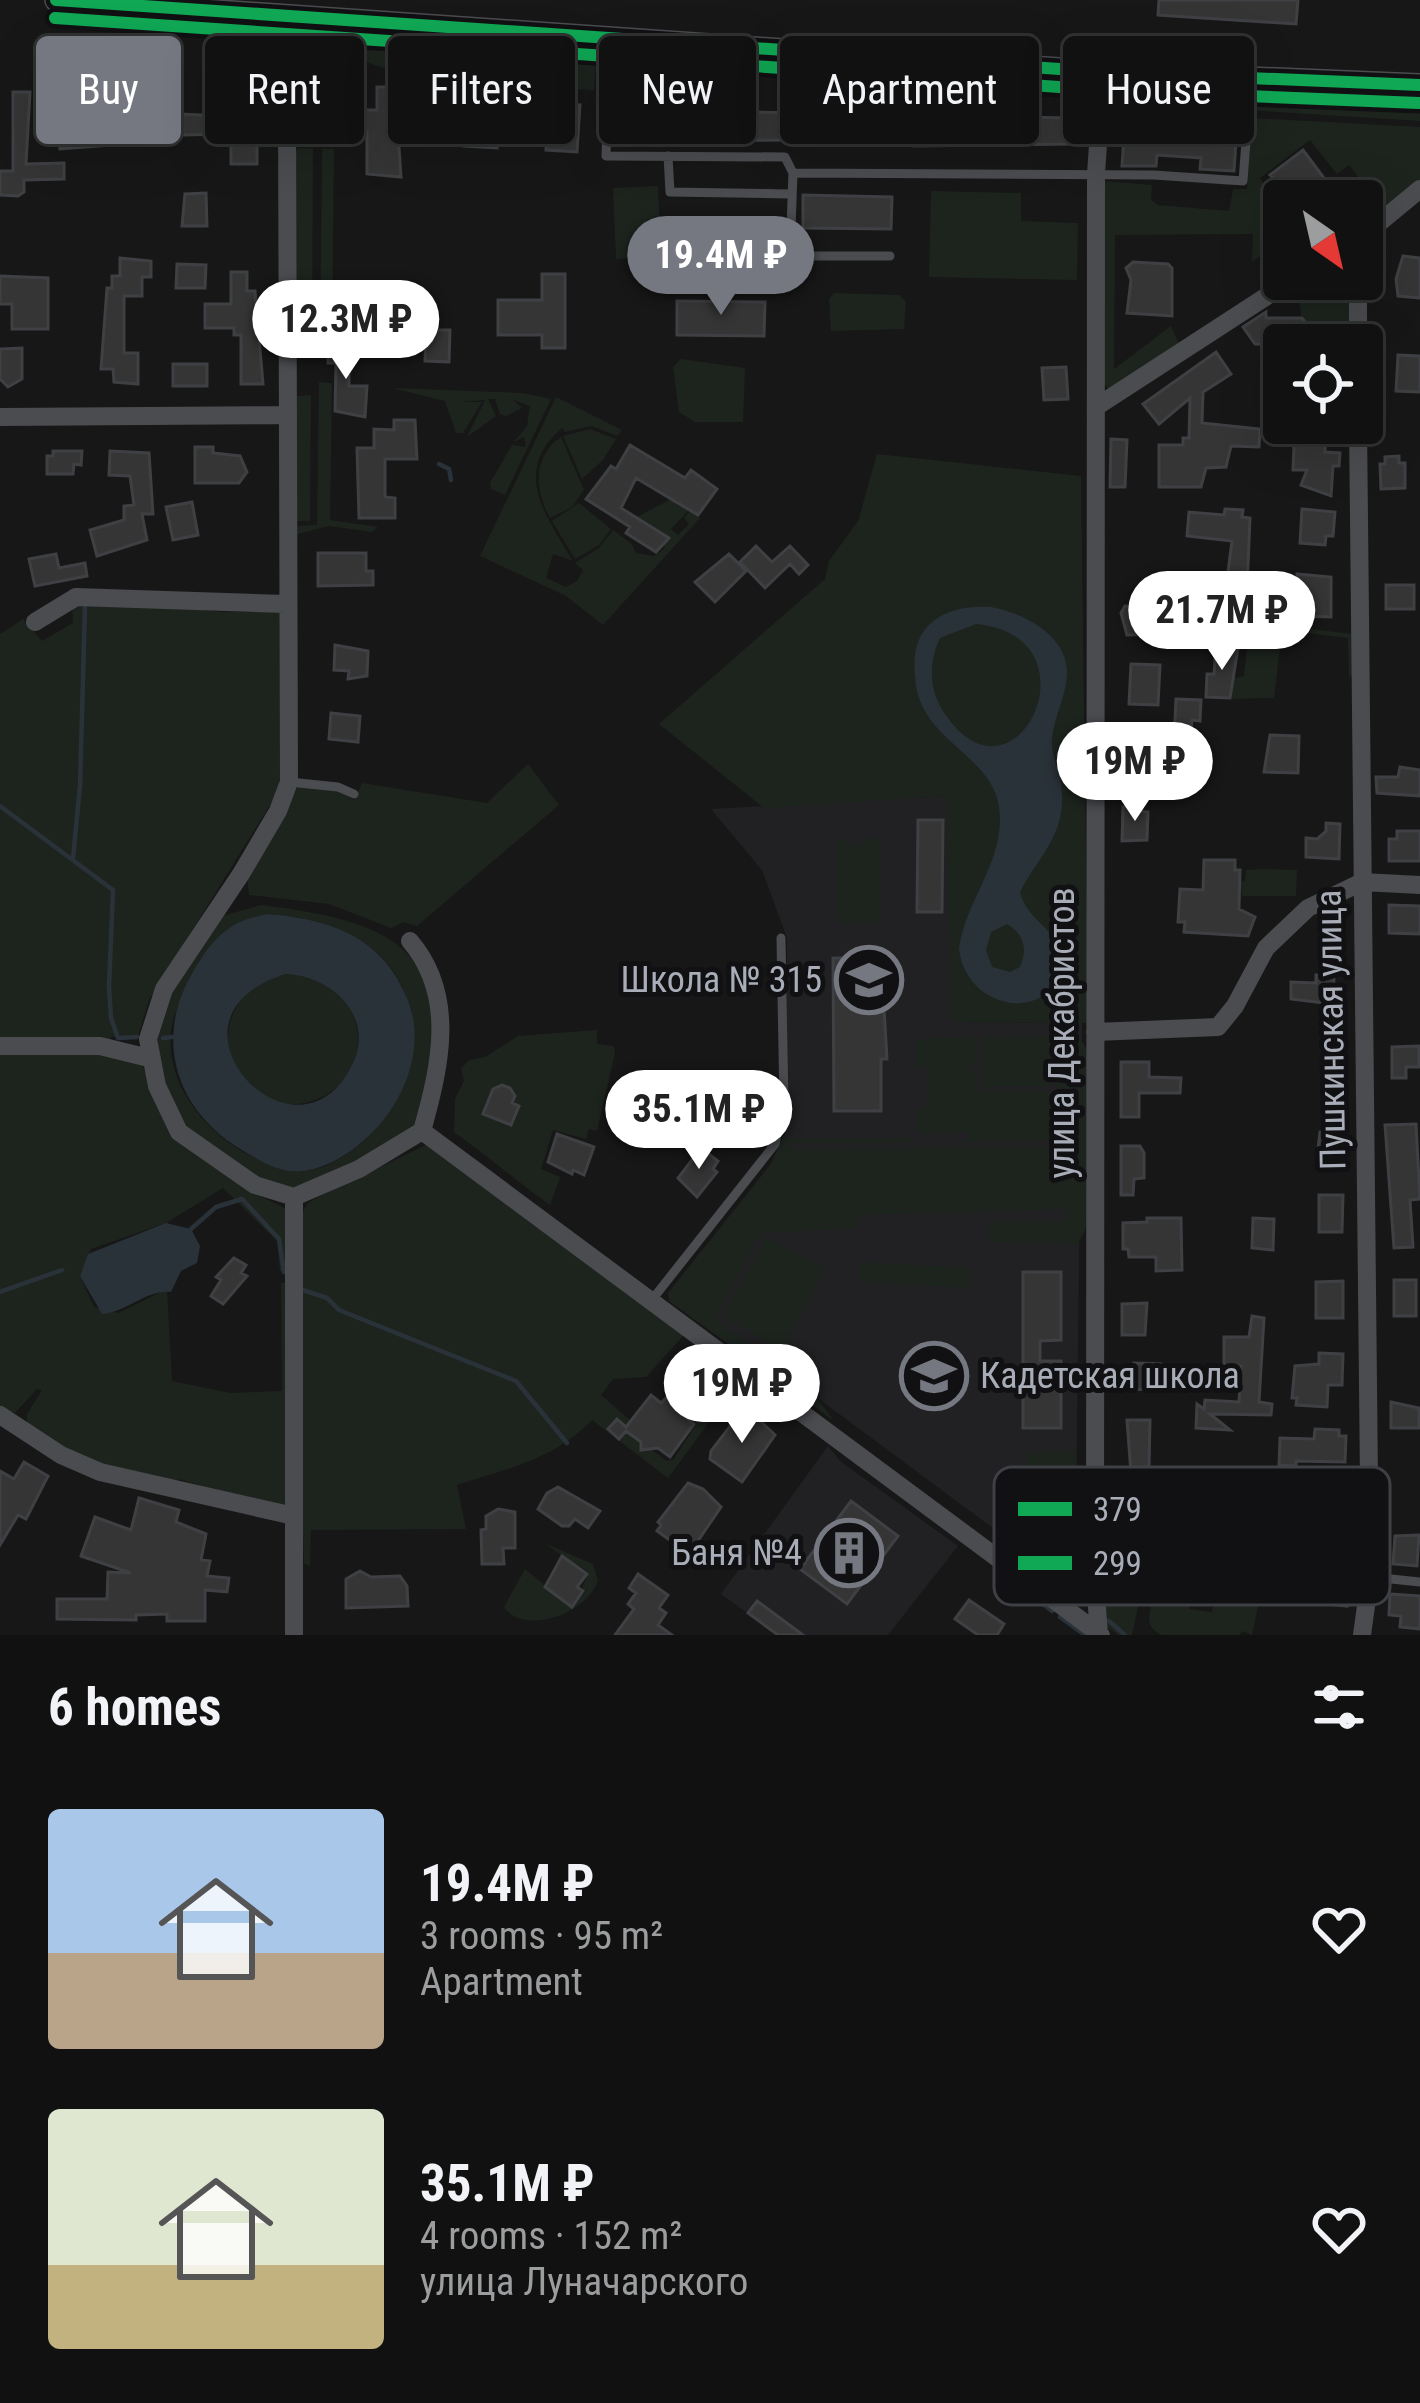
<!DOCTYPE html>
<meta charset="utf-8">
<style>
body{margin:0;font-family:"Roboto Condensed",sans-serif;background:#1e1f1f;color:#f1f3f6;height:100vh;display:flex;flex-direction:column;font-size:45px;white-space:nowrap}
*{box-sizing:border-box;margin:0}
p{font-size:39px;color:#9c9d9f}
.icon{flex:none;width:66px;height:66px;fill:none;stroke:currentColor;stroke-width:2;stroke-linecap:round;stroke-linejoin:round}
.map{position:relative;height:1635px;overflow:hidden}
.panel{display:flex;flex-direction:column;background:#111;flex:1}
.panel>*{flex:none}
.banner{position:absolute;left:36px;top:36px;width:1350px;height:108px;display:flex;gap:24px}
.needle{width:78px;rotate:146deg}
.controls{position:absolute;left:1263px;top:180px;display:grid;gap:24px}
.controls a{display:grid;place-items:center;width:120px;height:120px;border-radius:12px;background:#111;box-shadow:0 12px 48px #0002,0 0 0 3px #303131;font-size:60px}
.price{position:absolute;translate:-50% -102px;padding:0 27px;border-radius:42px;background:#fff;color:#222;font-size:39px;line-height:78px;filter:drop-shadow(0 3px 6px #0008)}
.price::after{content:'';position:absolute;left:50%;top:72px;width:36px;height:27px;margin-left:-18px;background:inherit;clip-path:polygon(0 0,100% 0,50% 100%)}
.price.active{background:#757880;color:#fff}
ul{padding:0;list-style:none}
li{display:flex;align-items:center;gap:36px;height:300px;padding:0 48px}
li span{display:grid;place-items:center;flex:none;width:336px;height:240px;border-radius:12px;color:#555}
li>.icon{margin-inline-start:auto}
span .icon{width:144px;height:144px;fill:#fffc;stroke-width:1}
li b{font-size:51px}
h2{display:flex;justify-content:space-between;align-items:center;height:144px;padding:0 48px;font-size:51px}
.pill{padding:0 42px;border-radius:12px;background:#111;box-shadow:0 12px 48px #0002,0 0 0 3px #303131;font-size:42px;line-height:108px}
.pill.active{background:#757880;color:#fff}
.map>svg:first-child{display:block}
.built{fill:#212123}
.green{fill:#1d241e;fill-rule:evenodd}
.water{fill:#2a3239;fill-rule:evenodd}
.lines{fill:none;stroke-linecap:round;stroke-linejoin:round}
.stream{stroke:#2a3239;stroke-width:4.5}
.building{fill:#353536;stroke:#3f4043;stroke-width:3}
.service{stroke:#4b4c50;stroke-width:9}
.minor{stroke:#4b4c50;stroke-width:18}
.tertiary{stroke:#4b4c50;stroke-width:24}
.bus-1-casing{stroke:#111113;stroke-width:21}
.bus-2-casing{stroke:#111113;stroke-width:21}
.bus-1{stroke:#10a855;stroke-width:12}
.bus-2{stroke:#10a855;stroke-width:12}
.labels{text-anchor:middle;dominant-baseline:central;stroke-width:10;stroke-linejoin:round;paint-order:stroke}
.poi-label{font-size:36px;fill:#a8adb8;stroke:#111113;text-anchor:end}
.street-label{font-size:36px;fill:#a8adb8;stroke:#111113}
.key{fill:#111113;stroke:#3e4045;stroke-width:3}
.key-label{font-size:33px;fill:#a8adb8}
</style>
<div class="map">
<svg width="1420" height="1635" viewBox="0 0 1420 1635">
<rect width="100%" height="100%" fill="#171717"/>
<path class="built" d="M947 796 952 1022 1082 1023 1075 1589 707 1316 786 1130 787 938 762 870 711 809Z
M828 1446 840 1461 958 1546 888 1635H778L721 1594Z"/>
<path class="green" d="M342 31 353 32V41L371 42 379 33 597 47 594 90C554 88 333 88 342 31Z
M1122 82 1420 97V121L1108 101 1110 90Z
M1252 118 1420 127V182L1365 227 1362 201 1334 198 1359 178 1349 165 1337 174 1310 140 1260 178 1284 214V237L1252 262 1253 234 1115 235 1114 369 1171 326 1181 349 1116 389 1107 388 1102 380 1104 181 1152 185 1151 200 1158 205 1229 211 1233 189H1247Z
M299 148 313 149 312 347 296 346 295 151Z
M322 149H334L332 344H320Z
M658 186 661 257 616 259 613 188Z
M931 191 1021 193V221L1078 223 1077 280 929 277Z
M1354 279 1353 345 1315 344 1316 331 1302 323 1297 280Z
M834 293 899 295 906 302 904 329 831 331 829 299Z
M681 359 745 368 743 422H695L679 412 673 367Z
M319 382 332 383 330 520 378 527 372 532 329 526 298 534 293 526 317 525Z
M392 388 523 393 551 399 505 495 491 489 490 483 512 445 526 447 524 437 514 442 527 426 530 406 513 400 522 408 506 416 500 414 495 399H488L496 416 467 437 485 400 460 402H482L463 433H456L445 401Z
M311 395 310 521H293L296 396Z
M556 397 622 430 618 436 591 426 565 432 562 428C512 471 544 513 573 561L553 554 546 578 566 587 577 581 583 570 575 563 599 548 613 530 632 544 636 553 654 556 664 549 666 535 637 517 673 498 689 510 671 529 678 535 689 524 684 518 690 511 700 518 603 625 566 596 480 556Z
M590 429 616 439 603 460 582 479 563 436Z
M561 437 584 490 572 507 550 518C535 491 532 456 561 437Z
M877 454 1081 476 1088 1023 951 1022 946 796 764 808 659 724 825 579 829 561 858 521Z
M579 503 611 529 599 545 575 559 552 521Z
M121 601 222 612H280L283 784 149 1000 138 1036 111 1037 113 1051 142 1064 161 1111 242 1187 286 1209 289 1272 280 1271 277 1241 223 1188 166 1223 91 1249 80 1276 94 1307 118 1313 167 1289 172 1381 230 1393 282 1391 281 1283H289L290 1504 283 1509 178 1479 173 1485 96 1467 27 1423V1414L42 1390 37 1389 15 1413 0 1409V634L23 619 42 641 73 623 72 602Z
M1285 626 1353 634C1354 650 1360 665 1349 678L1348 638 1282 630 1274 698 1231 699 1232 679 1244 676 1248 639 1277 642Z
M528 764 559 805 417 926 403 922 391 928 329 904 249 895 247 876 298 786 338 791 355 800 362 783 487 803Z
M844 836 845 845 863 844V836L881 842 879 923H842L837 918V841Z
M1264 869 1297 870 1296 896H1242L1241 886 1226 885 1245 881 1246 870Z
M261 905C362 918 451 935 430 1060 427 1082 426 1112 412 1131 400 1146 374 1154 357 1162 338 1170 318 1183 298 1187 269 1195 198 1146 183 1122 129 1040 171 988 218 917ZM268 914C336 919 393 942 412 1013 404 1042 394 1106 377 1127 364 1144 330 1170 307 1170 238 1171 158 1097 172 1025 174 1011 186 995 192 983 215 936 217 928 268 914Z
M228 1039a65 65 0 1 1 130 0a65 65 0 1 1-130 0Z
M597 1030V1044L614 1046 615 1053 597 1131 589 1129 586 1139 553 1130 541 1169 560 1177 550 1205C516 1181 485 1154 454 1132L455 1099 464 1081 461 1069 469 1060 485 1057 518 1036Z
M1077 1034 1088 1051 1087 1226 1078 1244 989 1242 990 1221H1066V1209L859 1215 858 1228 760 1233 715 1319 812 1391 834 1421 669 1301 668 1293 770 1165 782 1139 911 1138V1143H789V1149L1064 1147 1063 1140 958 1142 968 1139 967 1132 917 1133V1108L929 1107V1067L916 1066V1039L976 1037 977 1066H968V1072H977L978 1092H1064V1088L1056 1087V1035Z
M1049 1036 1050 1086H983V1037Z
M426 1145 685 1334 646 1377 613 1379 601 1395 640 1429 634 1437 667 1461 674 1459 695 1426 701 1405 713 1400 711 1392H697L680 1379 681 1368 696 1348 740 1380 668 1478 592 1420C555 1459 507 1469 457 1485L466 1529 311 1530 310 1566 304 1564 297 1341 302 1213 308 1203 322 1195Z
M767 1237 826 1269 782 1349 723 1316Z
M861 1262 971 1268 970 1288 860 1282Z
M1076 1451 1077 1531H1027V1452Z
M1225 1532 1238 1547 1252 1548 1251 1558 1268 1560 1252 1635 1242 1631 1240 1635H1161C1146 1626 1148 1618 1152 1603L1164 1604 1166 1595 1191 1599 1189 1609 1212 1612Z
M544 1543 593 1564 598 1581C585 1616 523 1635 504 1607L525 1569 573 1608 586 1591 582 1587 589 1573Z
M1102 1582 1124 1584 1138 1607 1132 1635H1119L1106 1627Z"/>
<path class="water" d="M991 607C1024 613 1069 636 1067 675 1066 696 1054 717 1052 738 1050 754 1059 768 1061 783 1068 835 1040 853 1020 892 1027 923 1065 932 1064 967 1046 1025 966 1009 959 949 965 900 1007 859 999 806 990 752 918 741 915 676 914 660 914 645 924 631 940 610 965 606 991 607ZM976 624C1104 636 1014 822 943 711 928 688 929 661 940 638ZM1007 924C1024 934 1028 949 1020 967L1010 972 992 967 986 950 991 932Z
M268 914C331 919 382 937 407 998 423 1036 412 1079 390 1111 372 1138 335 1169 301 1171 280 1173 260 1161 242 1150 176 1111 153 1039 193 972 213 938 228 921 268 914ZM286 974C333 976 377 1018 351 1067 294 1177 146 1016 286 974Z
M166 1223 191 1229 200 1246 197 1263 181 1271 171 1292C147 1289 127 1312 102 1314L80 1276 88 1254Z"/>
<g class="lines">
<path class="stream" d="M439 464 449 469 451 480
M0 806 113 890 109 987 111 1018 118 1038 137 1037
M73 858 80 786 85 606
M163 1038 172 1037
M191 1229 216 1207 242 1199 279 1239 284 1272
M300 1289 327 1298 339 1310 516 1381 567 1443
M0 1292 62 1270
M1030 1594 1052 1611
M1060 1617 1085 1635
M1109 1621 1125 1635"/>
</g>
<path class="building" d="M1159 0H1298L1296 24 1158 15Z
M377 87H409V109H417V132H398L401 177 367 174V132H348V110H377Z
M13 92H30L26 164 64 163V179L24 180V192L18 196 0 195V171H13Z
M467 98 580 105 577 152 546 150 547 137 498 134 497 148 464 146Z
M631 110 800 113 799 140 642 141V137H630Z
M60 111 148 114V132L137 131V143L60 149Z
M242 112H266V140H257V164H231V134L182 135V114L242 117Z
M902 115 1071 118V144L914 146V142L902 141Z
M1125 121 1237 127 1234 171 1200 169 1201 158 1157 155 1156 166H1122Z
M1303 150 1327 182 1303 201H1284V218L1262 189 1274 179 1270 175Z
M206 193 207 226H182L185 194Z
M803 195 892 197 891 229 803 228Z
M1403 256 1420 258V298L1398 296 1396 279Z
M120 258 151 261V277H142V296H124V353H138V384L114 382 113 369H101L107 288H112V276H120Z
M1133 262 1168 264 1172 268V316L1127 313 1131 280 1126 268Z
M177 264 206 265 205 288H176Z
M231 272H247V291H255L263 384H241V335H234V328H205V304H231Z
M542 274H565V348H542V335H498V300H542Z
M0 276 48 278V329H12V304H0Z
M342 285H362V302H408V332L338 328Z
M677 301 765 302 764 336 677 335Z
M1266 312V318H1302L1315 334V345L1255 344 1243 327Z
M426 330H450L449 362 425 361Z
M328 342H349V386H367L365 417 335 411 336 363H328Z
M22 348V379L8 387 0 379V349Z
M1216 352 1231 374 1203 392 1202 423 1260 429 1259 447 1231 446 1226 467 1206 468 1201 487H1159V445H1183V438H1189L1190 398 1159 424 1143 404Z
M1398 355 1420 356V392L1396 391Z
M173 364H207V386H173Z
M1066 367 1068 399 1044 400 1042 368Z
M394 420H415L417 459H385V497L395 498V518H359L357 448H374V429L394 430Z
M1295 423H1326L1325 452 1340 453 1339 466H1333L1331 496 1301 485 1307 470H1293Z
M1111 439 1127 440 1125 487H1110Z
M630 445 685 478 691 470 717 489 698 515 636 478 621 508 669 538 656 552 626 533 630 527 586 499 611 466 616 469Z
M195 447H213V453L240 456 247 472 239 483H195Z
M53 451H82L81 465 74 464 73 474H47V456H53Z
M110 451 149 453 153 514H142L147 540 97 556 90 530 124 520V506L134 505 130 476 109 475Z
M1399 456V463H1405V488L1381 489 1380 464H1385V457Z
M192 502 198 535 173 540 166 507Z
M1225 509 1243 510 1242 517 1250 518 1246 613 1223 610 1232 541 1187 536 1189 512 1224 515Z
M1302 509 1335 512 1333 536H1326L1325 545 1300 543Z
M756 546 772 562 790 546 808 565 799 574 790 564 765 588 740 562Z
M318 553H366V571H373V585L318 586Z
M56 554 59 568 85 563 87 576 35 586 29 559Z
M729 554 746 571 715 602 695 582Z
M1297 574 1331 577V617L1297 616 1296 640 1281 639 1283 615 1273 614 1274 587H1297Z
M1386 585H1414V609H1386Z
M1125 606 1163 608 1165 634 1127 635 1121 613Z
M335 645 368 651 367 676 348 679 349 671 334 670Z
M1216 646 1238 648 1230 698 1206 697 1207 674H1214Z
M1131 664 1160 665 1158 705 1129 704Z
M1176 699 1201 700 1200 721 1192 720 1190 742 1174 740Z
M331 713 360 716 358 742 329 739Z
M1270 735 1299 736 1298 773 1264 772Z
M1400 767 1420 770V796L1377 793 1376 777H1398Z
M1141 803 1140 811 1148 812 1147 840 1122 841 1123 807Z
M918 820H943L942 912H917Z
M1326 823 1340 824 1339 859 1306 857V838L1317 839 1326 831Z
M1397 831H1420V861H1389V839H1397Z
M1204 860H1235V870H1240L1239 909 1255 917 1248 936 1184 932 1185 922H1178L1180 889 1203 890Z
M1389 905 1420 906V934L1389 933Z
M833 958H881L887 1059H881V1111H834Z
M1316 975 1334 976 1333 1004 1291 999V982L1316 983Z
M1419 1046V1067H1406V1078H1392V1047Z
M1121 1062H1149V1077L1181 1078 1180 1093H1139V1117H1121Z
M502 1085 510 1088 515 1096 512 1103 519 1106 511 1125 483 1114 493 1089Z
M1416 1124 1420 1199 1410 1200 1413 1247 1394 1248 1385 1125Z
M1320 1132H1334V1139H1341L1338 1165H1322V1157H1317Z
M557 1134 594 1147 584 1175 573 1170 572 1174 548 1162Z
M1121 1146H1140L1144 1153V1178L1134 1179 1133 1195H1121Z
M701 1148 718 1161 713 1169 717 1172 697 1197 678 1178Z
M1319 1195H1343L1342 1232H1319Z
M1147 1218H1181L1182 1270 1156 1271V1257H1129L1128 1249H1123V1223L1147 1222Z
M1253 1218 1274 1219 1273 1250 1252 1248Z
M234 1258 246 1265 241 1273 247 1276 223 1304 211 1296 221 1280 216 1277Z
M1023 1272H1061V1340L1040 1341V1361H1061V1428H1023Z
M1394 1280H1416V1316H1394Z
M1343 1281V1318H1316V1282Z
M1147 1303 1145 1335H1122V1304Z
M1252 1316 1264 1318 1259 1402 1272 1404 1271 1415 1210 1414 1230 1430 1196 1428 1197 1404 1204 1409 1205 1400 1239 1402 1241 1366H1224V1337H1249Z
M1319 1353 1343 1354 1342 1385H1328L1327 1407 1296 1405 1297 1398H1292L1295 1366 1319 1364Z
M1134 1363 1161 1364V1384L1153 1383V1390L1134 1389V1383H1126V1369H1134Z
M675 1389 679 1398 689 1400 685 1417 694 1424 670 1457 658 1448 641 1450V1442L626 1431 619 1439 608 1429 617 1419 626 1427 651 1395 661 1403Z
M1391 1402 1419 1408V1428H1391Z
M741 1412 756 1417 775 1435 742 1482 710 1459 711 1451Z
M1127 1420H1150L1149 1468 1187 1469 1186 1498 1147 1497 1146 1523H1129V1514H1121L1123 1472 1131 1473Z
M1315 1429 1339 1430V1436H1346L1345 1462 1296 1461V1466L1279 1465 1280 1438 1314 1439Z
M24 1462 48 1476 26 1519 18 1515 0 1545V1471L14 1479Z
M688 1483 703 1489 721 1507 689 1554 657 1531 661 1525 658 1522Z
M558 1487 600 1511 588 1528 575 1519 569 1526H562L538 1509 547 1493Z
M139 1498 179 1510 176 1522 206 1534 201 1560 210 1561 207 1576 229 1578 227 1592 205 1590V1621H167V1614L136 1615V1620L57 1619V1599H107L108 1572 131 1573 81 1556 95 1517 131 1530Z
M851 1501 898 1536 847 1604 800 1569Z
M498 1509 515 1512V1548H503L504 1564H482L481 1530 486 1529V1516Z
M1419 1535 1417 1566 1393 1564 1395 1536Z
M562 1556 587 1574 577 1587 583 1591 572 1607 545 1587Z
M360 1571 371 1577 400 1576 407 1586 408 1606 346 1608V1579Z
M638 1574 668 1595 659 1608 666 1613 658 1625 672 1635H615L634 1609 628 1604 636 1593 629 1588Z
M1331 1576 1347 1578V1606L1315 1603 1317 1581 1331 1582Z
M1390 1594 1420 1596V1629L1400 1627 1401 1616 1389 1615Z
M969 1600 1004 1624 997 1635H978L955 1619Z
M757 1601 803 1635H778L748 1613Z"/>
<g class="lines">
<path class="service" d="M610 43 606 156 785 157 793 173 1154 175 1243 181 1248 115
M287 141H335
M668 156 670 192 791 194
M793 173 790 256H890
M289 782 338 787 354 794
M651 1301 775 1144 784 1106 781 938
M1372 1577 1420 1582"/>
<path class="minor" d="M307 17 291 64 287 102 289 782 278 811 241 874 164 989 148 1039 157 1086 179 1132 255 1185 294 1197 359 1169 422 1131C440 1067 457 996 410 941
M1362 237 1420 189
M1358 345V279
M1096 407 1293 279
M0 417 287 415
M1358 423 1370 1577 1362 1635
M35 622 76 597 285 604
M1095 1032 1218 1027 1235 1006 1266 948 1308 908 1362 882 1420 885
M0 1046H100L149 1058
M422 1131 1101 1635
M294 1197V1635
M0 1415 61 1455 100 1472 294 1516
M1099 1635 1095 1580 1096 174 1103 72"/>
<path class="tertiary" d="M56 0 1103 72 1420 85"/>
<g class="bus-1-casing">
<path id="bus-1" d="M56 0 1103 72 1420 85"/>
</g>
<g class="bus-2-casing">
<path id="bus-2" d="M55 18 1102 90 1419 103"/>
</g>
<use href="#bus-1" class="bus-1"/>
<use href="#bus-2" class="bus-2"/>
</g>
<defs>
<g id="school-ring" transform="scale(3.45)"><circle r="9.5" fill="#111113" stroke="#757880" stroke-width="1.5"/><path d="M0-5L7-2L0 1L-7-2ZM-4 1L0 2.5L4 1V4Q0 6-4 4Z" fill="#757880"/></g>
<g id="university-ring" transform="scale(3.45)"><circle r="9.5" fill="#111113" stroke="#757880" stroke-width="1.5"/><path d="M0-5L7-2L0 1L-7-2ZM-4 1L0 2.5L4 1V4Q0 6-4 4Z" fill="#757880"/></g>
<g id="building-ring" transform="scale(3.45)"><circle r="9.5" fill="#111113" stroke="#757880" stroke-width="1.5"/><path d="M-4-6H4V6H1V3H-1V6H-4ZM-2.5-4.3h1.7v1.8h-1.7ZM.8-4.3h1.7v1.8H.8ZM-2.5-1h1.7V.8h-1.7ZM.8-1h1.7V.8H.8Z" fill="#757880"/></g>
</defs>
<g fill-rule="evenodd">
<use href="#school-ring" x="869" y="980"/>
<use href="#university-ring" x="934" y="1376"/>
<use href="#building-ring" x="849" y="1553"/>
</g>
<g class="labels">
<g class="poi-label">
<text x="822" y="980">Школа № 315</text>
<text x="980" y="1376" text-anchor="start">Кадетская школа</text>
<text x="802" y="1553">Баня №4</text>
</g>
<g class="street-label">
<text transform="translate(1331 1030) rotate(-91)">Пушкинская улица</text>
<text transform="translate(1062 1033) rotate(-90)">улица Декабристов</text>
</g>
</g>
<rect x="994" y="1467" width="396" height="138" rx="18" class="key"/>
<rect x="1018" y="1502" width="54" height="14" fill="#10a855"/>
<rect x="1018" y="1556" width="54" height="14" fill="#10a855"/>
<g class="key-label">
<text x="1093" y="1521">379</text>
<text x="1093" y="1575">299</text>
</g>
</svg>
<div class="controls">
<a><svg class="needle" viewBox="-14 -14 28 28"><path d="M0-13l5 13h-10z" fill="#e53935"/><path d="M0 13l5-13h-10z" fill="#9c9d9f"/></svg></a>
<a><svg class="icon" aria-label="locate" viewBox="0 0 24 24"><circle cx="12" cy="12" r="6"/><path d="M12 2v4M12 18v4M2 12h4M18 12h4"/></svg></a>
</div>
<b class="price active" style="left:721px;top:318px">19.4M ₽</b>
<b class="price" style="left:346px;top:382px">12.3M ₽</b>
<b class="price" style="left:1222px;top:673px">21.7M ₽</b>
<b class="price" style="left:1135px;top:824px">19M ₽</b>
<b class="price" style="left:699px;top:1172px">35.1M ₽</b>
<b class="price" style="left:742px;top:1446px">19M ₽</b>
<div class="banner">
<a class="pill active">Buy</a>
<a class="pill">Rent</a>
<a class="pill">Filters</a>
<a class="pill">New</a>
<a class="pill">Apartment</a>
<a class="pill">House</a>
</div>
</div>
<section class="panel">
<h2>6 homes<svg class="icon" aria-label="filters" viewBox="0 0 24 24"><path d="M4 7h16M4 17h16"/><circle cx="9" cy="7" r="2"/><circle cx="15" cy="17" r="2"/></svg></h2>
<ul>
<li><span style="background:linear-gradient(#a9c7e8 60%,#b9a48a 0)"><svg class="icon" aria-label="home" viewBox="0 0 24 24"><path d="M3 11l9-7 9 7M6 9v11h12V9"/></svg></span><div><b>19.4M ₽</b><p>3 rooms · 95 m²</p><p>Apartment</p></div><svg class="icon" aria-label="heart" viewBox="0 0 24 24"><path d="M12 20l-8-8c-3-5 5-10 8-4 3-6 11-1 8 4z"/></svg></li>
<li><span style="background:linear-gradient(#dfe7d0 65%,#c2b280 0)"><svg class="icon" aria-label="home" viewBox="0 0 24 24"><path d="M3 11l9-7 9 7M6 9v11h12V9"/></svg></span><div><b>35.1M ₽</b><p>4 rooms · 152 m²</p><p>улица Луначарского</p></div><svg class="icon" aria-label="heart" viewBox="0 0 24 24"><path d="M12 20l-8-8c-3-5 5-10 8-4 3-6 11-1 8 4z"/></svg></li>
</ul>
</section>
